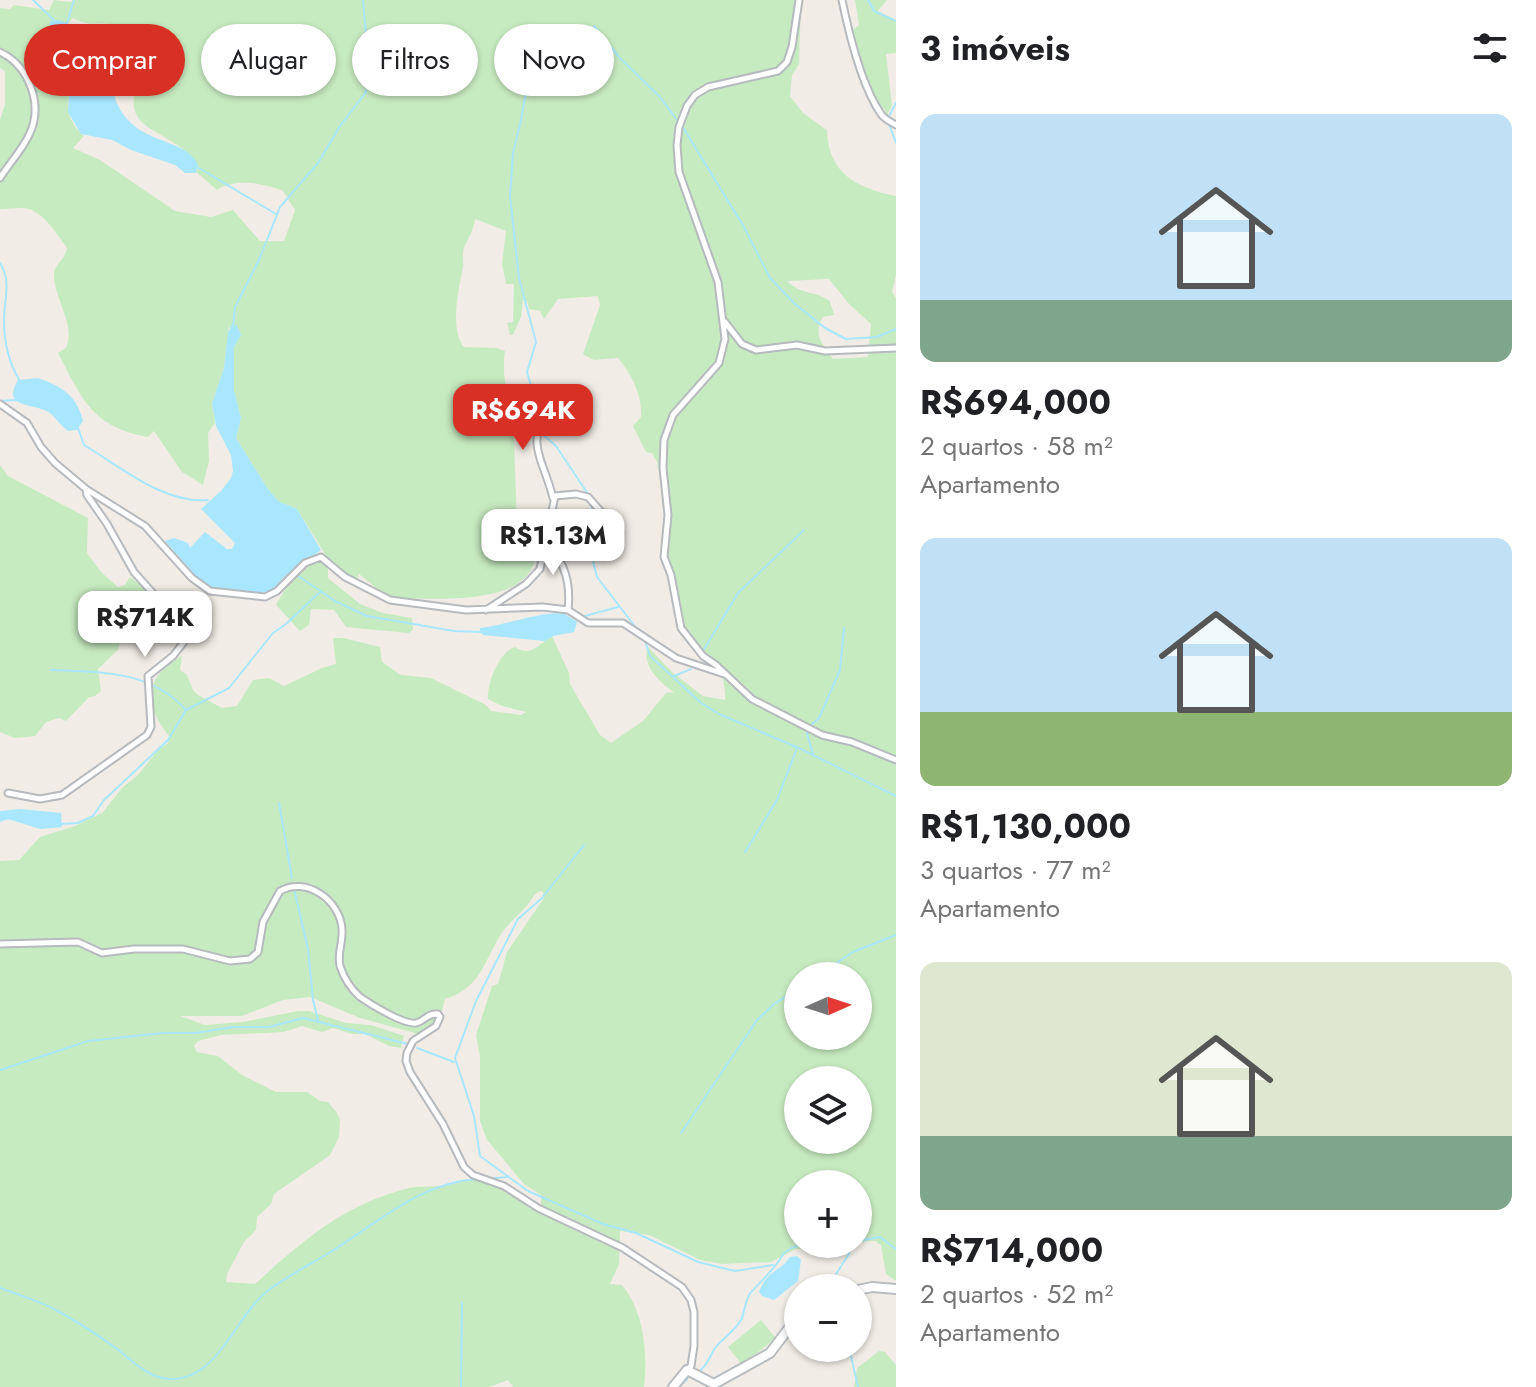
<!DOCTYPE html>
<html lang="pt">
<meta charset="utf-8">
<style>
body{margin:0;font-family:Jost,sans-serif;background:#f6f6f6;color:#202124;height:100vh;display:flex;flex-direction:column;font-size:30px;white-space:nowrap}
*{box-sizing:border-box;margin:0}
p{font-size:26px;color:#757577}
.icon{flex:none;width:44px;height:44px;fill:none;stroke:currentColor;stroke-width:2;stroke-linecap:round;stroke-linejoin:round}
.map{position:relative;flex:1;overflow:hidden}
.drawer{display:flex;flex-direction:column;background:#fff;width:640px}
.drawer>*{flex:none}
.top-card{position:absolute;left:24px;top:24px;width:752px;height:72px;display:flex;gap:16px}
.needle{width:52px;rotate:87deg}
.controls{position:absolute;left:784px;top:962px;display:grid;gap:16px}
.controls a{display:grid;place-items:center;width:88px;height:88px;border-radius:50%;background:#fff;box-shadow:0 2px 6px #0004;font-size:40px}
.price{position:absolute;translate:-50% -68px;padding:0 18px;border-radius:16px;background:#fff;color:#222;font-size:26px;line-height:52px;filter:drop-shadow(0 2px 4px #0008)}
.price::after{content:'';position:absolute;left:50%;top:48px;width:24px;height:18px;margin-left:-12px;background:inherit;clip-path:polygon(0 0,100% 0,50% 100%)}
.price.selected{background:#d93025;color:#fff}
ul{padding:0;list-style:none}
li{display:grid;align-content:center;gap:16px;height:424px;padding:0 24px}
li span{display:grid;place-items:center;height:248px;border-radius:16px;color:#555}
li>.icon{margin-inline-start:auto}
span .icon{width:144px;height:144px;fill:#fffc;stroke-width:1}
li b{font-size:34px}
h2{display:flex;justify-content:space-between;align-items:center;height:96px;padding:0 24px;font-size:34px}
.chip{padding:0 28px;border-radius:36px;background:#fff;box-shadow:0 2px 6px #0004;font-size:28px;line-height:72px}
.chip.selected{background:#d93025;color:#fff}
main{display:flex;flex:1;min-height:0}
.map>svg:first-child{display:block}
.green{fill:#c7ebc0;fill-rule:evenodd}
.water{fill:#a8e7ff}
.lines{fill:none;stroke-linecap:round;stroke-linejoin:round}
.stream{stroke:#a8e7ff;stroke-width:2}
.street-casing{stroke:#b6babe;stroke-width:9}
.secondary-casing{stroke:#b7bcc1;stroke-width:12}
.street{stroke:#fff;stroke-width:5}
.secondary{stroke:#fff;stroke-width:8}
</style>
<main>
<div class="map">
<svg width="896" height="1387" viewBox="0 0 896 1387">
<rect width="100%" height="100%" fill="#f1ede6"/>
<path class="green" d="M54 0 71 2 73 0H801L799 64 792 75 790 96 803 113 827 130C828 173 856 188 896 196V275L892 292 896 298V1281L886 1274 881 1245 875 1241 858 1242V1184H798V1244H849L827 1257 805 1249H796L771 1262 723 1264 700 1260 649 1235 620 1231 619 1264 610 1284 622 1285C644 1311 648 1354 644 1387H513L508 1380 489 1387H0V861L19 860 40 837 75 826 102 813 123 787 138 775 158 750 168 743 169 736C143 704 144 677 182 656L180 670 187 675 193 690 198 695 222 708 237 706 253 680 269 678 284 686 322 668 336 664 333 638H343L380 647 382 662 401 675 431 678 486 705 491 711 521 715 526 712 502 706 488 699C487 683 499 652 515 647 530 658 539 644 552 636L569 673 570 684 600 735 611 743 643 721 666 693 674 692C660 683 641 665 648 647L672 672 703 696 725 700C726 690 723 680 721 671L704 660 684 635 672 574 660 560 666 507 657 462 652 453 646 452 633 426 641 417C642 394 632 375 618 358L594 360 583 354 600 305 598 296 558 299 544 319 540 311 529 309 527 301 523 300 521 317 513 335H510L507 323 513 322 514 284H506L502 264 506 231 475 219C473 233 468 237 464 248 462 254 464 261 463 267 459 288 449 329 464 347L497 348 505 351C502 370 505 392 513 409L517 525 536 524C536 538 538 555 532 568 514 604 440 598 405 599L385 595 359 574 356 581 333 567 297 509 278 501 268 489 236 438 241 418 234 390V346L241 335 229 327 224 368 212 403 215 423 208 433 209 461 203 485 182 472 154 431 148 437C92 427 82 399 58 353L66 348C76 326 55 300 54 277 53 263 65 261 67 248 58 236 47 217 32 210 24 206 9 209 0 209V120L5 104V71L0 68V8L10 9 14 5 49 10ZM73 18C92 28 96 21 114 25L144 73C107 136 179 126 198 168L196 172 217 190C234 178 265 183 283 191L295 210 284 241H260L233 210 211 217 175 211 100 160 73 148 84 136C52 107 80 88 70 60 65 46 54 36 51 21L67 24ZM829 279 849 304 871 324 868 357 833 359C823 344 812 335 823 317L834 315 830 301C814 290 803 296 787 281ZM540 891 543 892 544 898 507 952 498 984 492 986 476 1035 480 1057V1121L487 1140 524 1184 541 1195V1205C525 1200 501 1182 487 1179 471 1176 455 1185 439 1186 429 1187 418 1186 409 1188 345 1204 303 1240 255 1284L226 1282 227 1274 244 1242 256 1230 257 1217 271 1204 274 1194 330 1155 339 1137 340 1120 337 1113 328 1102 320 1101 307 1092H276L242 1075 218 1056 197 1052 194 1046 198 1041 221 1035 284 1032 302 1026 322 1032 333 1028 352 1034H365L389 1046 401 1048 404 1036 371 1025 346 1023 309 1011H298L243 1022 205 1025 180 1016H242L283 1000 310 997 360 1018 422 1035 443 1019 442 1011 445 999C478 989 483 966 498 939 504 928 514 919 523 910 530 904 531 896 540 891ZM798 976H858V1036H798ZM798 1080H858V1140H798Z
M855 0H887L878 11 896 20V53L886 54 892 106 887 115 884 108 880 111 864 73 853 36V30L859 25Z
M0 465 8 476 88 518 87 553 101 572 118 587 125 585 130 577 179 615 181 642 122 636 118 650 98 669 101 691 95 696 89 697 66 721 59 718 46 722 35 736 15 738 0 732Z
M322 561 328 566V578L360 604 383 613 412 618 413 629 409 633 346 627 334 610 311 609 309 625 300 631 276 605C284 589 303 564 322 561Z
M761 1320 776 1338 742 1365 728 1347Z
M879 1351 885 1352 896 1365V1387H854L857 1368Z"/>
<path class="water" d="M58 20C75 25 105 42 110 62 115 85 109 99 128 120 150 144 188 141 198 165L196 173H185L175 165 131 150 112 140 81 134 68 112 71 61 50 26V21Z
M232 325H237L241 335 234 347V390L241 418 236 438 268 489 278 501 297 509 321 550 283 578 272 591 256 594 215 589 203 584 165 541 174 538 188 543 190 548 205 532 227 549H232L235 543 201 509 221 491 231 478 233 471 231 455 216 426 212 403 224 368 228 332Z
M38 378C61 386 77 395 83 421L77 430 68 431C61 426 57 419 50 413 35 402 0 410 18 380Z
M563 613 577 622 574 632 553 636 545 641 483 635 480 631V628C507 625 534 613 563 613Z
M20 809 61 813 62 827 40 829 8 819 0 822V811Z
M797 1256 801 1260 798 1281 774 1300 762 1296 759 1292C767 1270 779 1273 790 1257Z"/>
<g class="lines">
<path class="stream" d="M33 0 56 22
M868 0 874 11 896 21
M66 26 74 0
M594 26 620 58 660 97 677 120
M535 38 521 120 513 153 510 196 519 278 536 342 527 372 539 414
M888 118 896 103
M889 124 896 143
M682 126 744 227 770 278 795 304 825 328 846 339 877 337 896 329
M199 168 276 214
M0 263C12 282 4 299 4 320 4 343 8 362 20 381
M233 327 235 307 259 260 280 207 318 163 340 126 366 92 369 70 363 0
M0 401 17 400
M78 428 84 445C121 467 164 504 208 500
M541 433 556 446 588 494
M592 506 589 546 597 577 637 629
M297 575 335 601 367 616 454 631 483 632
M585 616 618 607
M645 641 650 656 701 703 719 714 801 749 896 796
M703 651 738 593 804 530
M51 670C100 672 150 670 186 710
M674 676 691 669
M810 726 819 718 840 670 844 628
M806 730 813 754
M279 803 292 878
M61 824 78 823 93 816 104 800 168 740 186 710 229 688 273 633 286 624 321 591
M584 845 542 898 518 919 476 1001 455 1058 474 1116 480 1156 528 1191 603 1224 636 1233 698 1262 735 1271 773 1265
M745 852 777 800 797 748
M294 889 308 949 313 1000 318 1020
M817 976 853 952 896 935
M417 1048 454 1062
M0 1070 88 1041 163 1033H196L233 1027H269L303 1018 408 1044
M681 1133 757 1020 774 1004 798 989
M495 1178 507 1177
M858 1241 880 1237 896 1249
M0 1288C19 1295 39 1301 56 1310 76 1321 95 1333 113 1346 130 1358 146 1378 170 1379 218 1380 234 1319 265 1293 286 1276 310 1265 332 1251 379 1222 419 1183 477 1179
M827 1288 849 1254 851 1244
M846 1348 851 1356 858 1387
M698 1372C708 1366 709 1356 716 1347 724 1337 734 1332 741 1320 745 1312 745 1297 752 1291 760 1283 779 1264 783 1254 802 1238 808 1251 823 1244
M461 1387 462 1303
M679 1387 687 1379"/>
<g class="street-casing">
<path id="street" d="M799 0 792 47 787 62 778 71 708 87 695 95 687 106 679 127 677 145 679 172 718 282 725 339 719 363 673 415 664 440 663 468 668 515 664 557 671 575 681 628 703 656 716 665 752 699 822 735 852 742 896 760
M842 0C849 34 861 85 881 114 884 119 891 122 896 125
M0 52C29 66 44 105 29 135 22 150 9 164 0 178
M725 322 742 344 756 350 797 345 825 351 896 348
M0 404 27 423 41 447 55 463 86 489 145 526 192 578 210 591 265 597 277 591 305 563 321 557 345 577 390 600 466 610 543 607 568 610 588 623H623L676 658 724 674
M546 409C526 448 544 460 553 498
M548 542C565 564 571 583 568 610
M486 610 526 584 540 569 555 496 576 494 588 497 620 533
M8 793 40 799 62 795 147 735 151 727 148 676 173 656 187 638 185 629 134 572 107 524 87 495 86 490
M0 944 78 942 102 953 134 949H183L230 961 250 959 258 952 263 922 280 891C306 876 340 900 342 929 343 942 337 954 340 966 344 978 351 989 360 997 370 1004 404 1025 416 1023 425 1021 427 1013 438 1014L440 1017 436 1026 413 1041 407 1053 406 1061 410 1072 443 1124 464 1167 473 1175 504 1186 538 1208 623 1248 682 1287 691 1300 694 1312V1346L691 1366 688 1369"/>
</g>
<g class="secondary-casing">
<path id="secondary" d="M858 1290 872 1287 896 1289
M673 1387 687 1370 714 1384 770 1353 798 1316"/>
</g>
<use href="#street" class="street"/>
<use href="#secondary" class="secondary"/>
</g>
</svg>
<div class="controls">
<a><svg class="needle" viewBox="-14 -14 28 28"><path d="M0-13l5 13h-10z" fill="#e53935"/><path d="M0 13l5-13h-10z" fill="#757577"/></svg></a>
<a><svg class="icon" aria-label="layers" viewBox="0 0 24 24"><path d="M12 4l9 5-9 5-9-5zM3 14l9 5 9-5"/></svg></a>
<a>+</a>
<a>−</a>
</div>
<b class="price selected" style="left:523px;top:452px">R$694K</b>
<b class="price" style="left:553px;top:577px">R$1.13M</b>
<b class="price" style="left:145px;top:659px">R$714K</b>
<div class="top-card">
<a class="chip selected">Comprar</a>
<a class="chip">Alugar</a>
<a class="chip">Filtros</a>
<a class="chip">Novo</a>
</div>
</div>
<section class="drawer">
<h2>3 imóveis<svg class="icon" aria-label="filters" viewBox="0 0 24 24"><path d="M4 7h16M4 17h16"/><circle cx="9" cy="7" r="2"/><circle cx="15" cy="17" r="2"/></svg></h2>
<ul>
<li><span style="background:linear-gradient(#bfe0f5 75%,#7fa58c 0)"><svg class="icon" aria-label="home" viewBox="0 0 24 24"><path d="M3 11l9-7 9 7M6 9v11h12V9"/></svg></span><div><b>R$694,000</b><p>2 quartos · 58 m²</p><p>Apartamento</p></div></li>
<li><span style="background:linear-gradient(#bfe0f5 70%,#8fb573 0)"><svg class="icon" aria-label="home" viewBox="0 0 24 24"><path d="M3 11l9-7 9 7M6 9v11h12V9"/></svg></span><div><b>R$1,130,000</b><p>3 quartos · 77 m²</p><p>Apartamento</p></div></li>
<li><span style="background:linear-gradient(#dfe7d0 70%,#7fa58c 0)"><svg class="icon" aria-label="home" viewBox="0 0 24 24"><path d="M3 11l9-7 9 7M6 9v11h12V9"/></svg></span><div><b>R$714,000</b><p>2 quartos · 52 m²</p><p>Apartamento</p></div></li>
</ul>
</section>
</main>
